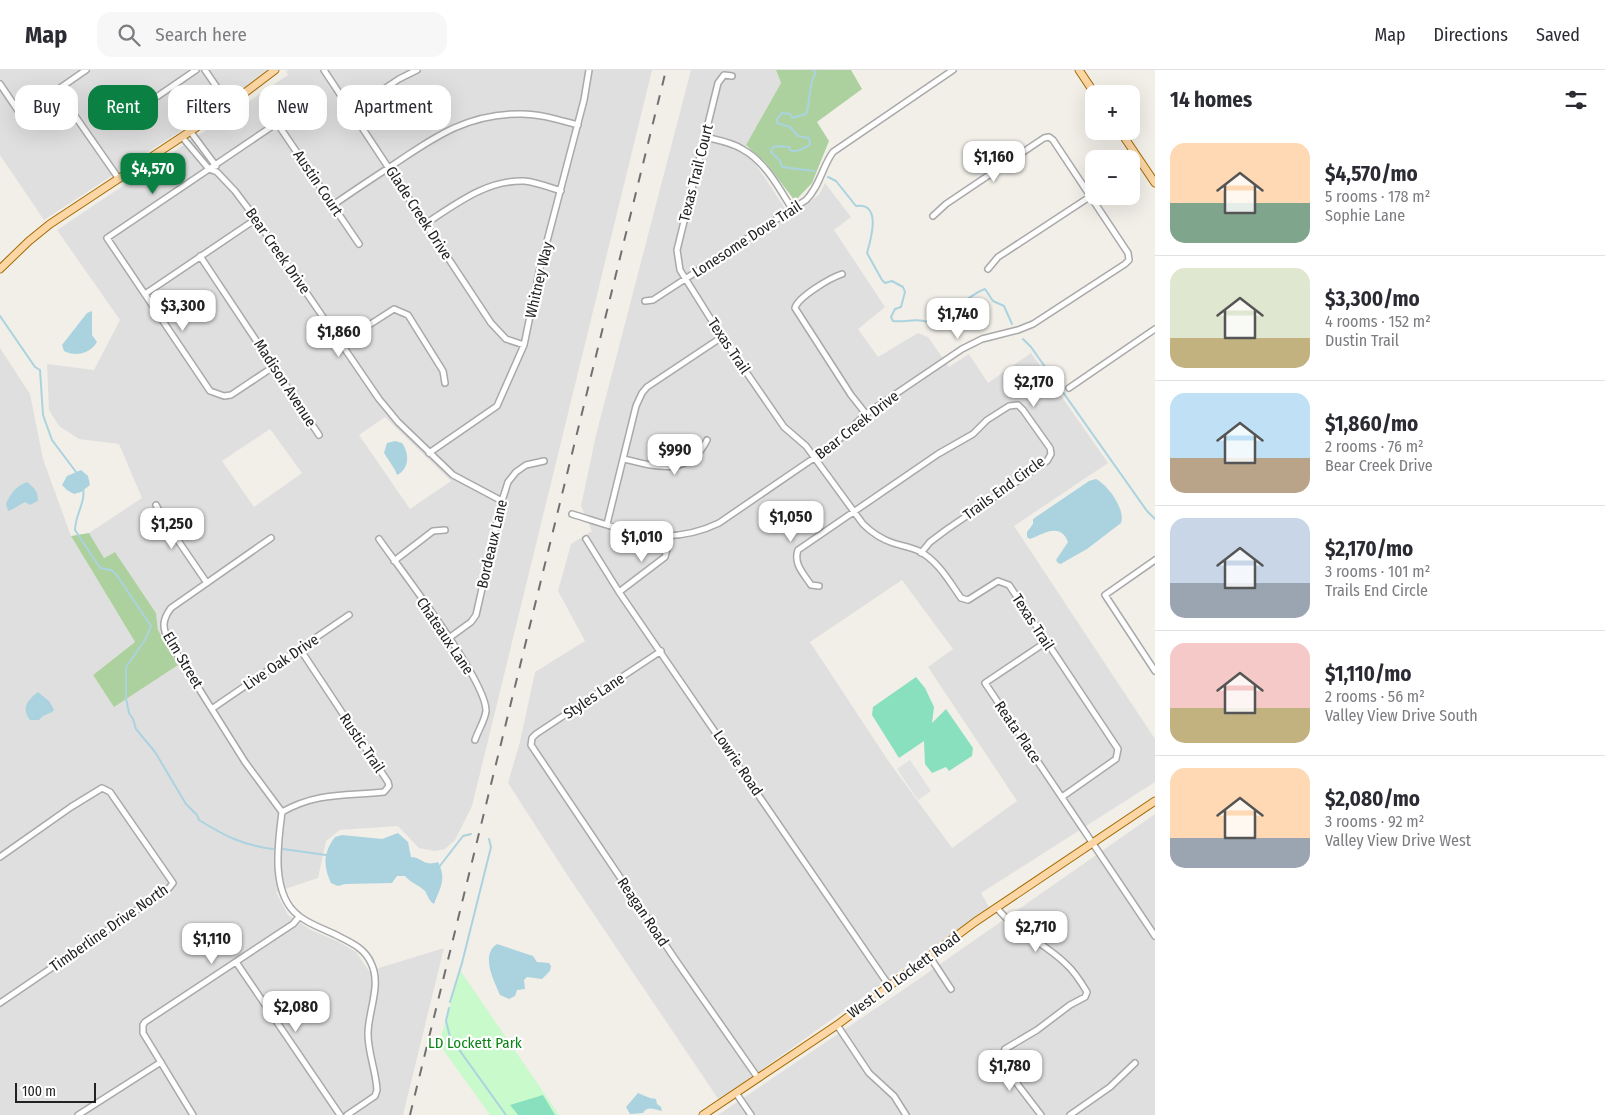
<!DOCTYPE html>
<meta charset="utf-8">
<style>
body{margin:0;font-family:"Fira Sans Condensed",sans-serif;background:#f7f7f7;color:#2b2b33;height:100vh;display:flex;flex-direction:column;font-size:19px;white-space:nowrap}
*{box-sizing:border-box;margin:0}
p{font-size:16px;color:#7c7c81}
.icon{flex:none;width:28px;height:28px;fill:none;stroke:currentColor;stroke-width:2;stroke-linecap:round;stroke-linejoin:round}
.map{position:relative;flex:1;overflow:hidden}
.panel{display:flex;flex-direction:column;background:#fff;width:450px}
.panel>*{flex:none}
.top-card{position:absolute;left:15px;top:15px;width:475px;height:45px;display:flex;gap:10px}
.tools{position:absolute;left:1085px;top:15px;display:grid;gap:10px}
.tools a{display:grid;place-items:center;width:55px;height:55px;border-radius:10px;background:#fff;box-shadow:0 5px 20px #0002;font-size:25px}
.scale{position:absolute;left:15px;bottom:12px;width:81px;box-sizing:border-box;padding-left:5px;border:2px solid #222;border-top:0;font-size:14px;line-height:18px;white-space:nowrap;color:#222;-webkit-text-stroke:4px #fff;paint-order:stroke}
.price{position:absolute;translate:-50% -42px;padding:0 11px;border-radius:10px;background:#fff;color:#222;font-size:16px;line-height:32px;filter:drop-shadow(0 1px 2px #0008)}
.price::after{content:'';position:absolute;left:50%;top:30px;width:15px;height:11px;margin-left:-8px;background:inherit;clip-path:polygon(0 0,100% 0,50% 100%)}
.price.active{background:#0b8043;color:#fff}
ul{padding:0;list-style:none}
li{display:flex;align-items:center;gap:15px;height:125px;padding:0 15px}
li+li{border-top:1px solid #e1e1e2}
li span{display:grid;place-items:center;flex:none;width:140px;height:100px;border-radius:15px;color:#555}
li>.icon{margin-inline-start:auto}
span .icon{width:60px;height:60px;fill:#fffc;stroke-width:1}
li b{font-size:21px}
h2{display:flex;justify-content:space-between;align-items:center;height:60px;padding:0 15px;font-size:21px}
.pill{padding:0 18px;border-radius:15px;background:#fff;box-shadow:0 5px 20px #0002;font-size:18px;line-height:45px}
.pill.active{background:#0b8043;color:#fff}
header{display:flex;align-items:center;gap:30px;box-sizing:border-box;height:70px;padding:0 25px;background:#fff;border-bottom:1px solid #e1e1e2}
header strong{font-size:24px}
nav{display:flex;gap:28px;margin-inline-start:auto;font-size:18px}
.search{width:350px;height:45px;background:#f7f7f7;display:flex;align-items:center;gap:12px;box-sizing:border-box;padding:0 18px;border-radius:15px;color:#7c7c81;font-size:19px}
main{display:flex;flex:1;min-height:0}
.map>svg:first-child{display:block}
.residential{fill:#e0dfdf;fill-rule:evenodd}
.forest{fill:#add19e}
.park{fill:#c8facc}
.pitch{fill:#88e0be}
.parking{fill:#e2e2e2}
.water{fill:#aad3df}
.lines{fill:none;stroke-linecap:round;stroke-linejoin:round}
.stream{stroke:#aad3df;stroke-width:2}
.minor-casing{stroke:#a9a9a9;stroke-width:8}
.major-casing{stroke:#a06b00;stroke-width:9}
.minor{stroke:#fff;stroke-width:5}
.major{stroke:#fcd6a4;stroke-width:7}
.rail{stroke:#707070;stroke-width:2;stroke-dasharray:10 10;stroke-linecap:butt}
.labels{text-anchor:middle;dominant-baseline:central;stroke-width:4.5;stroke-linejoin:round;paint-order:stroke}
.street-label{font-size:15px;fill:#222;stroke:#fff}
.park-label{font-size:15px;fill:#0c8416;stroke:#fff}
</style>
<header>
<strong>Map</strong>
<div class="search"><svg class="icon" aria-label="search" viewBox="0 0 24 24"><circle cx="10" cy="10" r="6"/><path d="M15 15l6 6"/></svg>Search here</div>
<nav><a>Map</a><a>Directions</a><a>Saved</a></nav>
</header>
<main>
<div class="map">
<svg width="1155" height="1045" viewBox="0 0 1155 1045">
<rect width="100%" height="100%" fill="#f2efe9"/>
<path class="residential" d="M0 0H267L234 26 44 150 0 85Z
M289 0H652L472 736 455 770 445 779 435 781 419 778 398 756 340 760 326 771 318 808 276 822 288 845 311 860 339 872 356 882 369 901 444 878 403 1045H0V278L30 324 43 389 71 466 135 572 93 605 114 636 177 595 158 560 156 543 115 482 104 488 89 463 142 428 119 374 79 369 59 356 49 340 47 294 94 300 120 250 57 160 288 5 286 1ZM385 347 451 411 410 439 359 365ZM270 359 302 403 254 437 222 391Z
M691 0H776L781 13 742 83 755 93 790 146 819 125 825 113 851 147 834 160 885 237 858 259 878 287 918 263 928 267 949 297 969 284 988 313 1031 283 1108 393 1014 456 1155 669V712L981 823 989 837 719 1030 566 803 508 713 520 672 535 602 585 571 558 521 571 474 592 461 581 436 596 365ZM902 510 953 579 928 597 1017 731 952 778 887 689 810 572Z
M1155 744V1045H718L900 922Z"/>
<path class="forest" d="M776 0H851L862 19 817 52 829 71 812 113 795 131 766 93 746 75 781 13Z
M89 463 104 488 115 482 156 543 158 560 178 595 114 637 93 605 135 572 71 466Z"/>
<path class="park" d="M460 900 559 1045H490L439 974Z"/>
<path class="pitch" d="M916 607 925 618 934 637 932 653 946 639 973 678 972 686 949 701 946 697 932 703 925 694 924 671 899 688 872 645 873 637Z
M543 1025 555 1045H518L510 1035Z"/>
<path class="parking" d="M910 690 931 721 918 730 897 699Z"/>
<path class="water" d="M92 241V265L97 272C90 284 75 287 64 281L62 275 87 243Z
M395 371 402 373C410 384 409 399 397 405L395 400 384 383 387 373Z
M81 400 88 406 90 415 81 422 74 424 67 420 62 415 67 406Z
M1096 409C1108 415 1126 440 1121 453L1087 479 1064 492 1061 494 1058 493 1056 490 1068 472C1060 452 1044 464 1030 469L1027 467V462L1033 454V449L1089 411Z
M27 412C35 418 38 422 38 431L30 435 25 432 11 440 8 441 6 434C10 424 16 416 27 412Z
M38 622 50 632 54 640 52 642 43 646 39 650H30C21 639 27 630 38 622Z
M398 763 408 772 411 787C422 787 423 797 438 792 447 809 440 818 434 834 429 831 428 826 425 821 419 815 411 813 405 806H397L392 813 345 814 338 816 331 813C323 796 323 783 335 767L342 765 382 769Z
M497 874 533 886 537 892 549 893 551 896 550 901 542 909 527 907 524 910 525 919 517 920 515 926 509 929 500 925C494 911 480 885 497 874Z
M638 1023 650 1028 656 1029 657 1034 661 1037 662 1041C655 1040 648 1035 643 1043L630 1044 626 1037Z"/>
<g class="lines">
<path class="stream" d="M813 0 816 2 812 10 807 42 805 44 792 48 790 44 782 43 777 49V53L790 57 798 66 809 68 810 74C806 78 796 83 790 80L789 77 777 76 772 78 771 82 780 91 782 97 814 101
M828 107 836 111 856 136C882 132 871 169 867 183L882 210 885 213 892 211 903 217 905 222 901 237 895 239 891 247 893 251C907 253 914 247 928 252L940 247 948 250 955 247C956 244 958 238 960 235 964 231 980 220 985 219L993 231 1004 236 1012 254
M0 246 35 297 40 300 43 345 52 370 76 402
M1023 269 1031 277 1147 441 1155 449
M83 418C86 432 75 445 75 460L100 498 111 500 116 504 151 556 145 570 126 597V628L129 643 133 649 136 659 155 682 186 734 197 745 199 750C225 766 242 775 273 779
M283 779 326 785
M439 797 463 766 471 764
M450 932 462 893 491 777 489 769
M449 938 446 951 450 967 506 1045"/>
<g class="minor-casing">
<path id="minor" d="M205 0 229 35
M324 0 491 253 506 269 524 275
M732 6 724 5 718 13 677 180 680 200 722 267 784 357 806 376 863 454C872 463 881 469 893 473 902 476 910 477 919 481 938 491 949 511 961 528L968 530 998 511 1009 515 1118 679 1116 689 1062 727
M0 14 21 45 86 0
M57 20 119 109
M158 26 196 0
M351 41 399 9 417 0
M190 61 216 96
M182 67 209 99 217 102 235 121 256 149 379 329 398 352 453 405 502 431
M705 67C717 70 731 72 742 79 765 91 779 118 792 139
M1131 99 1141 92
M333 135C352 122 371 109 390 97 433 68 467 43 522 44 541 44 559 50 578 55
M425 154C456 134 486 110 524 111 536 112 549 117 561 121
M200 186 319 365
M988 199 998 187 1094 124
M842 204C830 208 798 227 795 238L851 325 866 344
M145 224 256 149
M645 231 653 230 806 130C820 116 822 97 833 82L953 0
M341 273 394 239 408 245 443 301 445 313
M273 297 231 325 224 326 210 321 107 168 277 53 359 174
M1069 318 1155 259
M429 383 497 336 524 275 540 198 584 30 589 0
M624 389C656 397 689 407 707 370
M156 435 164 450 207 513
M572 444C625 460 665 479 719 453L833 375 866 344 962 279 982 269 1018 260 1033 254 1125 194 1129 190 1128 183 1053 70 1049 67 1044 68 946 134 933 146
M607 454 636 336 642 323 647 317 722 267
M271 468 171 538C162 550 162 558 169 571L245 692 282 742
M379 469C400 499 487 611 486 641 485 650 478 661 475 670
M586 469 619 522 890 917
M1155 490 1105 525 1155 601
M394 491 433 461 445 460
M819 516 811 515C804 504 793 494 798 480L938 384 973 364 987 350 1009 336 1018 335 1023 340 1050 378 1051 384 1047 391 946 460 930 472 921 483
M619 522 665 487 670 467
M449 568 471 552 476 545 502 431 508 412 516 402 526 395 544 391
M1046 572 985 613 1155 866
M300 579 388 712 389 716 384 722C346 726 317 722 282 742 278 773 270 824 299 846 310 855 327 860 340 867 352 873 365 879 371 893 382 915 368 941 368 964 368 983 376 1001 377 1020L375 1026 347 1045
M661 581 536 664 532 668 531 675 675 889 758 1008
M213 638 349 545
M0 787 71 737 102 718 110 722 173 813 169 818 0 933
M997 838C1016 862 1045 873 1066 894 1075 902 1081 912 1087 922L1085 927 1070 935 1037 960 1005 979 1002 986 1018 1015 1041 1045
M930 887 951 919
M236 892 340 1045
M837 955 869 1003 894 1026 906 1045
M736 1023 751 1045
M78 1045 161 992
M193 1045 143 963V955L145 952 293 854 299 847
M1070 1045 1110 1017 1135 993"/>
</g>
<g class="major-casing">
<path id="major" d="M1079 0 1095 24
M1120 61 1155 113
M0 199 29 171 50 154 218 43 275 0
M703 1045 837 955 975 852 1155 731"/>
</g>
<use href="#minor" class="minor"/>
<use href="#major" class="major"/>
<path class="rail" d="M410 1045 666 0"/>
</g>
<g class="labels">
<g class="street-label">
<text transform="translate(696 103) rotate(-76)">Texas Trail Court</text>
<text transform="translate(318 113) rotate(56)">Austin Court</text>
<text transform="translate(419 143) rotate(57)">Glade Creek Drive</text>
<text transform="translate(747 169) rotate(-33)">Lonesome Dove Trail</text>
<text transform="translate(278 181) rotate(55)">Bear Creek Drive</text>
<text transform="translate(539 210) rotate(-77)">Whitney Way</text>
<text transform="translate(729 276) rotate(56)">Texas Trail</text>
<text transform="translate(285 313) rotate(57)">Madison Avenue</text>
<text transform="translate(857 355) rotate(-38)">Bear Creek Drive</text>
<text transform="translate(1004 418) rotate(-36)">Trails End Circle</text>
<text transform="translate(492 474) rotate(-77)">Bordeaux Lane</text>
<text transform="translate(1033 552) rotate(57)">Texas Trail</text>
<text transform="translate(445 566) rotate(56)">Chateaux Lane</text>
<text transform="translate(183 590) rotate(59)">Elm Street</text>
<text transform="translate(281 592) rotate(-34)">Live Oak Drive</text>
<text transform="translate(594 626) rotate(-34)">Styles Lane</text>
<text transform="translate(1018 662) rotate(56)">Reata Place</text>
<text transform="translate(362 673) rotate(56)">Rustic Trail</text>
<text transform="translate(738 693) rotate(56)">Lowrie Road</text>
<text transform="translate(643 842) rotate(56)">Reagan Road</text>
<text transform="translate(109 858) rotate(-35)">Timberline Drive North</text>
<text transform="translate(904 905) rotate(-36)">West L D Lockett Road</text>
</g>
<g class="park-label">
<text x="475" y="973">LD Lockett Park</text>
</g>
</g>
</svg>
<div class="tools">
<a>+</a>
<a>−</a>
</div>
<div class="scale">100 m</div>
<b class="price" style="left:994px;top:113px">$1,160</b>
<b class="price active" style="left:153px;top:125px">$4,570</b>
<b class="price" style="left:183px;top:262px">$3,300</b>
<b class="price" style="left:958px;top:270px">$1,740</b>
<b class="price" style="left:339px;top:288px">$1,860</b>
<b class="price" style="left:1034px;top:338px">$2,170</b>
<b class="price" style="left:675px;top:406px">$990</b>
<b class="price" style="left:791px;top:473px">$1,050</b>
<b class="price" style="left:172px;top:480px">$1,250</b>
<b class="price" style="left:642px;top:493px">$1,010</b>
<b class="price" style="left:1036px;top:883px">$2,710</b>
<b class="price" style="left:212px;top:895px">$1,110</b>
<b class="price" style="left:296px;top:963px">$2,080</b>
<b class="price" style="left:1010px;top:1022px">$1,780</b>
<div class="top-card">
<a class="pill">Buy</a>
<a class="pill active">Rent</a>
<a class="pill">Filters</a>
<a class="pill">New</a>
<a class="pill">Apartment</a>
</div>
</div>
<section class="panel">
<h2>14 homes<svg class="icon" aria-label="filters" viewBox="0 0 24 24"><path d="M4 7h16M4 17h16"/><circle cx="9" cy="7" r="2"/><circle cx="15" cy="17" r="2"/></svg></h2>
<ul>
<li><span style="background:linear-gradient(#ffd9b3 60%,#7fa58c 0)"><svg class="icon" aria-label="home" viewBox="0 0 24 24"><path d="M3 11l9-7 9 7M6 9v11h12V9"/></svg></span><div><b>$4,570/mo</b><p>5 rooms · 178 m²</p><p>Sophie Lane</p></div></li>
<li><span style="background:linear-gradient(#dfe7d0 70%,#c2b280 0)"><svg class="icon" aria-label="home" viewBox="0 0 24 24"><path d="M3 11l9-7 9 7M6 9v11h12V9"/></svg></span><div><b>$3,300/mo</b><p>4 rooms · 152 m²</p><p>Dustin Trail</p></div></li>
<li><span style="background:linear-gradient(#bfe0f5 65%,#b9a48a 0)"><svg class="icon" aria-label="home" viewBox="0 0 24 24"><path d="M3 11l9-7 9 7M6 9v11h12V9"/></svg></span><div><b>$1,860/mo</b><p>2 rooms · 76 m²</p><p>Bear Creek Drive</p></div></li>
<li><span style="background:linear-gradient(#c9d6e8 65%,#9aa5b1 0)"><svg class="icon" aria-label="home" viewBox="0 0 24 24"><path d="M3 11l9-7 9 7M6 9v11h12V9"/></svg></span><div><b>$2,170/mo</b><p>3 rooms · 101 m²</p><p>Trails End Circle</p></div></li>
<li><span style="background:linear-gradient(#f6c9c9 65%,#c2b280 0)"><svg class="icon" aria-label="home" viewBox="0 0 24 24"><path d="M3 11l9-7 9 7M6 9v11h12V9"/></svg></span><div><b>$1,110/mo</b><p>2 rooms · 56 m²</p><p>Valley View Drive South</p></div></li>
<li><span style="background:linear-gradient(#ffd9b3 70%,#9aa5b1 0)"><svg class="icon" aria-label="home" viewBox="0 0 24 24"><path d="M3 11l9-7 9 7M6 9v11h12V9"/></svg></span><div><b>$2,080/mo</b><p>3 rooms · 92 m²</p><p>Valley View Drive West</p></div></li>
</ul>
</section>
</main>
